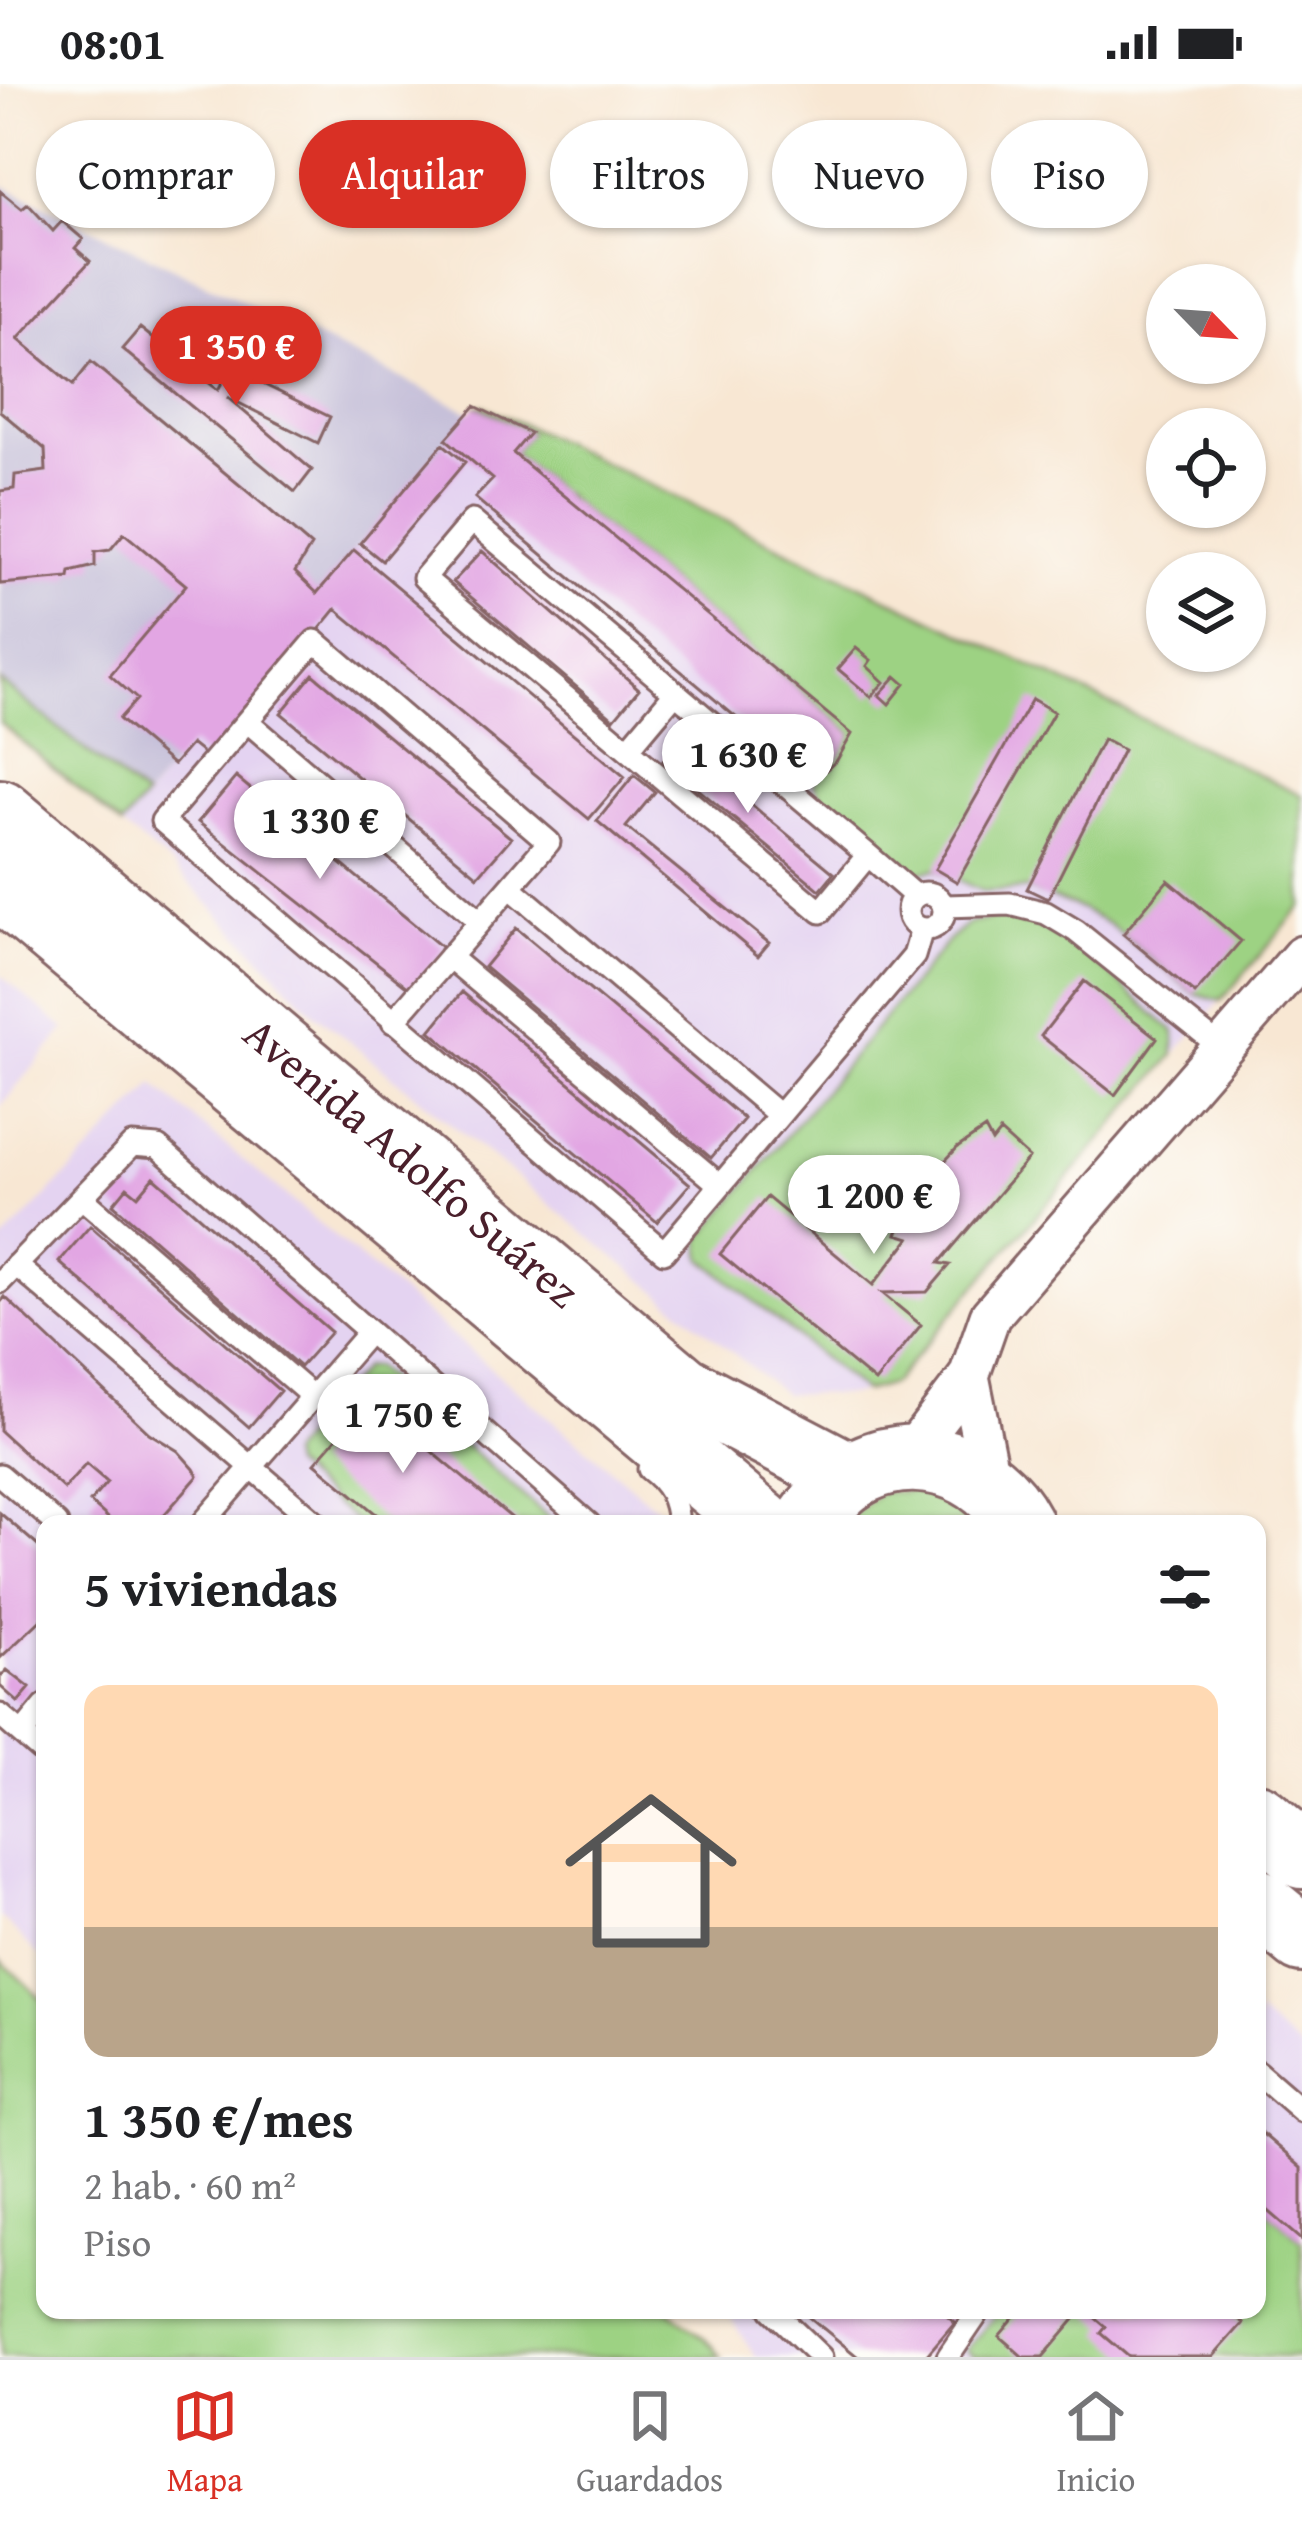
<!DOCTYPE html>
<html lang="es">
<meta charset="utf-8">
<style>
body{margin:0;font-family:"Gentium Book Plus",serif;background:#f2f2f2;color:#202124;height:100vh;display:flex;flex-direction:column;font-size:45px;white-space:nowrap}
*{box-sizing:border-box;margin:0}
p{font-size:39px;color:#757577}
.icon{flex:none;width:66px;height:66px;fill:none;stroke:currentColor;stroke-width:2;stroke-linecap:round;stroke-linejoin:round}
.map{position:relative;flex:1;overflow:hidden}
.panel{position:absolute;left:36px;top:1431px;width:1230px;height:804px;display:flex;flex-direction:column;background:#fff;border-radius:24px;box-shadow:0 3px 9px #0004}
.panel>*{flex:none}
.guide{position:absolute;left:36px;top:36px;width:1230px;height:108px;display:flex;gap:24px}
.needle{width:78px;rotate:115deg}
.fabs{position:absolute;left:1146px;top:180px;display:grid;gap:24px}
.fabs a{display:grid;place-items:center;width:120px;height:120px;border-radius:50%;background:#fff;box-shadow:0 3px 9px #0004;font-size:60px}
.price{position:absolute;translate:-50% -102px;padding:0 27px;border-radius:42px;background:#fff;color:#222;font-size:39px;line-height:78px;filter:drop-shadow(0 3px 6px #0008)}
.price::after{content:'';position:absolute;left:50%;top:72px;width:36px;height:27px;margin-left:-18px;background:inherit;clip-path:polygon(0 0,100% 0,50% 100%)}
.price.selected{background:#d93025;color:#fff}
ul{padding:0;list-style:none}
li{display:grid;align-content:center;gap:24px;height:636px;padding:0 48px}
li+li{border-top:3px solid #e0e0e0}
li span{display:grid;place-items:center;height:372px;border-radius:24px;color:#555}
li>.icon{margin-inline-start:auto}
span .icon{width:216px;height:216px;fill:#fffc;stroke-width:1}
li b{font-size:51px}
h2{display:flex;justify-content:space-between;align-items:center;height:144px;padding:0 48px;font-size:51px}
.tag{padding:0 42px;border-radius:54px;background:#fff;box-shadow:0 3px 9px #0004;font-size:42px;line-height:108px}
.tag.selected{background:#d93025;color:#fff}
.status{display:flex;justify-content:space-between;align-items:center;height:84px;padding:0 60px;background:#fff;direction:ltr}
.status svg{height:33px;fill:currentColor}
.dock{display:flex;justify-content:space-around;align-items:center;height:168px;border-top:3px solid #e0e0e0;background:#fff;font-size:33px;color:#757577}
.dock a{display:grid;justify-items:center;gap:6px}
.dock .selected{color:#d93025}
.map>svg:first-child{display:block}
.built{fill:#e4d3f1}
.industrial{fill:#c6c0d9}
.green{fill:#9dd283;stroke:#747857;stroke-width:3}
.building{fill:#e2a6e3}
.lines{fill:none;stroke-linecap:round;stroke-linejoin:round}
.service-casing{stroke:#876566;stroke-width:27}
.minor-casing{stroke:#876566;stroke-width:45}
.trunk-casing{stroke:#876566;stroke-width:72}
.service{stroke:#fff;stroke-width:21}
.minor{stroke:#fff;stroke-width:39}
.trunk{stroke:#fff;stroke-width:66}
.labels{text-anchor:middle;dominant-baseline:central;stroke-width:9;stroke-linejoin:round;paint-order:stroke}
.street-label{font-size:45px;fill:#4a1f2b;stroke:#fdfcf7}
</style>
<div class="status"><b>08:01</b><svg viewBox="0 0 49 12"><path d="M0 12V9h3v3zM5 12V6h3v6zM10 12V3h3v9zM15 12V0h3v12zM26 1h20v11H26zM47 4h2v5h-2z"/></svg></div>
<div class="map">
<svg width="1302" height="2273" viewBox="0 0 1302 2273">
<rect width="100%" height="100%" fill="#fdfcf7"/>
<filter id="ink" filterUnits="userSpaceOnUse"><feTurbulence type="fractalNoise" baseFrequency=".00833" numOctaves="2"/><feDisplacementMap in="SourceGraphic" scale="24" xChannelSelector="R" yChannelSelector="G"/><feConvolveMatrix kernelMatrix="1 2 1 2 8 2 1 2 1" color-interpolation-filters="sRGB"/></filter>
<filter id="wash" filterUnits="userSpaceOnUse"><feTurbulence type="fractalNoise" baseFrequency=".004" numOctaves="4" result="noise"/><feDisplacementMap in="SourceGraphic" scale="48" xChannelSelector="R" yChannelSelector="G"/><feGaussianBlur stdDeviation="2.7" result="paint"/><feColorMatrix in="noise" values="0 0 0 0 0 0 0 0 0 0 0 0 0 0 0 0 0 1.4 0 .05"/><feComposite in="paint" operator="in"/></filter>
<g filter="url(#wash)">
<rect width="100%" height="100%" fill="#f8e7d3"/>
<path class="built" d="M484 321 1302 711V822L892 1300 854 1311 784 1310 314 929 173 782 122 742 470 328Z
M0 891 65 945 0 1023Z
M154 1001 676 1440H45V1877L0 1832V1160Z
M1257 1929 1302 1967V2273H756L725 2226H1257Z"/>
<path class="industrial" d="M0 100 470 328 145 714 0 597Z"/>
<path class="green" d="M475 322H484L1302 711V822L1221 917 1195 910 1109 840 1072 821 1027 805 984 808 935 785 910 790 834 732 813 698 837 676 852 649 513 369 529 349Z
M0 597 145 714 122 742 0 639Z
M1002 832C1069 841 1124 906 1175 948L1174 971 892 1300 864 1308 703 1175 700 1156 949 856 968 840Z
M374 1283 556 1440H358L291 1382 289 1371 363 1284Z
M940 1406 987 1440H840L881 1408Z
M0 1876 45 1918V2226H669L713 2262 721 2273H0Z
M1257 2117 1302 2156V2273H975L966 2266 1000 2226H1257Z"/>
<g id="blocks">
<path class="building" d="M0 107 22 125 28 120 53 147 62 137 83 155 75 164 90 177 18 255 73 301 91 278 265 422 311 462 295 488 317 509 354 466 625 693 589 735 336 525 212 677 191 660 173 681 119 635 137 615 110 591 186 501 124 449 110 466 95 468V482L70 488 69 494 0 500V407L14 405 15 391 46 387 45 365 0 327Z
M140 244 218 306 230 284 330 333 318 359 227 313 312 386 295 408 122 265Z
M475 322 530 349 513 369 852 650 837 676 813 698 475 414 493 395 446 355Z
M443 360 465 378 382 477 360 459Z
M482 467 639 605 614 635 453 498Z
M856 564 871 576 867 582 884 598 871 613 838 585Z
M313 590 511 754 478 792 281 629Z
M896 592 905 600 889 620 879 611Z
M1032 615 1054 628 957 798 935 785Z
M1103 655 1123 666 1048 815 1027 805Z
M677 659 834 789 820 806 663 676Z
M634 691 655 708 626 743 769 859 758 872 597 737Z
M236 693 444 865 409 904 198 738Z
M1168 796 1241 857 1195 910 1123 850Z
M516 844 744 1035 711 1074 484 883Z
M1084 897 1157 954 1115 1011 1041 952Z
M462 908 690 1100 657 1138 430 947Z
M985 1045 992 1058 1000 1048 1029 1074 939 1179 950 1181 927 1208 882 1209 921 1241 875 1298 720 1170 767 1113 873 1201 910 1154 897 1150 920 1104 957 1064Z
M154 1093 331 1248 300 1283 113 1120 127 1103 138 1112Z
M90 1142 280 1307 249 1343 59 1178Z
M5 1213 149 1349 178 1367 194 1385 198 1392 156 1440H115L90 1418 107 1398 86 1380 64 1405 0 1347V1219Z
M370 1316 519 1440H388L315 1379Z
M0 1429 45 1468V1532L0 1574Z
M7 1586 30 1604 18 1618 0 1602V1593Z
M1257 2045 1302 2084V2156L1257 2117Z
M801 2226H941L955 2238 925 2273H858Z
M1021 2226H1083L1043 2273H1023L999 2252Z
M1086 2226H1227L1243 2239 1213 2273H1129L1101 2249 1106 2243Z"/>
</g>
</g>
<g filter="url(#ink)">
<use href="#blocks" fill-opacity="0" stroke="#876566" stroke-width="3"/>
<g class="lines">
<g class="service-casing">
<path id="service" d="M247 637 480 837
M628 665 675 609
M868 771 821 828 424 494 472 437 868 771 915 812
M510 803 779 1031
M908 827a18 18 0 1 1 36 0a18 18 0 1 1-36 0Z
M945 822 1010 820 1046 829 1076 847 1223 965
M449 873 720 1101
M393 938 549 758 315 557 162 737 664 1168 914 872 922 845
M82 1114 313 1313
M16 1181 318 1440
M0 1198 132 1061 158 1063 589 1440
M649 1385C669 1400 676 1415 678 1440
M0 1391 57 1440
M202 1440 369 1248
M0 1631 45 1670
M22 1650 45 1622
M1257 1988 1302 2027
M772 2226 821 2273
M948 2273 980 2226"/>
</g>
<g class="minor-casing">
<path id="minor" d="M969 1292 991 1402
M906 1375 969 1292 990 1232 1302 872"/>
</g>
<g class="trunk-casing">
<g id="trunk">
<path id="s1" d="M0 729 683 1305 851 1393"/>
<path d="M0 802 761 1440"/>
<path d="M808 1440C821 1422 833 1404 852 1392 912 1355 988 1380 1019 1440"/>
<path d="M1257 1733 1302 1771"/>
<path d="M1257 1818 1302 1855"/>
</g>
</g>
<use href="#service" class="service"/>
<use href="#minor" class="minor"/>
<use href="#trunk" class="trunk"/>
</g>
</g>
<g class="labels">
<g class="street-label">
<text stroke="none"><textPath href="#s1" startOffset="540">Avenida Adolfo Suárez</textPath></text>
</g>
</g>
</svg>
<div class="fabs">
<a><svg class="needle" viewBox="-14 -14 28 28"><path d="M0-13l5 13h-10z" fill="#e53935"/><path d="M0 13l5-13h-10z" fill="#757577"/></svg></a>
<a><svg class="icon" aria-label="locate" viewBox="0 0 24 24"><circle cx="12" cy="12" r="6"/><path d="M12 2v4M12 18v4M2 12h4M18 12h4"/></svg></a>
<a><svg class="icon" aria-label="layers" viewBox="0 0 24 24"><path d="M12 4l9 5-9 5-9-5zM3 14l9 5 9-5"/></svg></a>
</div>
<b class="price selected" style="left:236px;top:324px">1 350 €</b>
<b class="price" style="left:748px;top:732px">1 630 €</b>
<b class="price" style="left:320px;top:798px">1 330 €</b>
<b class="price" style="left:874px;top:1173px">1 200 €</b>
<b class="price" style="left:403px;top:1392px">1 750 €</b>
<div class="guide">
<a class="tag">Comprar</a>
<a class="tag selected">Alquilar</a>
<a class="tag">Filtros</a>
<a class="tag">Nuevo</a>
<a class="tag">Piso</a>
</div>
<section class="panel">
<h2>5 viviendas<svg class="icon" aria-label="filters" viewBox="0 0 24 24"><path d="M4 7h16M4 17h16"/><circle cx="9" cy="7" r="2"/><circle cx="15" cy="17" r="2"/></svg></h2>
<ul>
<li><span style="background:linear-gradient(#ffd9b3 65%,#b9a48a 0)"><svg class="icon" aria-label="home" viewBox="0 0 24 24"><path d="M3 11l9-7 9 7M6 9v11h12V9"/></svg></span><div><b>1 350 €/mes</b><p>2 hab. · 60 m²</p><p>Piso</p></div></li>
</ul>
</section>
</div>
<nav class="dock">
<a class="selected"><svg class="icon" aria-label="map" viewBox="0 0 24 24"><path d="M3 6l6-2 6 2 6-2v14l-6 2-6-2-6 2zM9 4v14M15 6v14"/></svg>Mapa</a>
<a><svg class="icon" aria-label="saved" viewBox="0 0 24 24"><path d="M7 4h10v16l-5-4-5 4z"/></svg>Guardados</a>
<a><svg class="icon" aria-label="home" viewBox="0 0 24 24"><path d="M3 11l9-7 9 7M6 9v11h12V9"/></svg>Inicio</a>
</nav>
